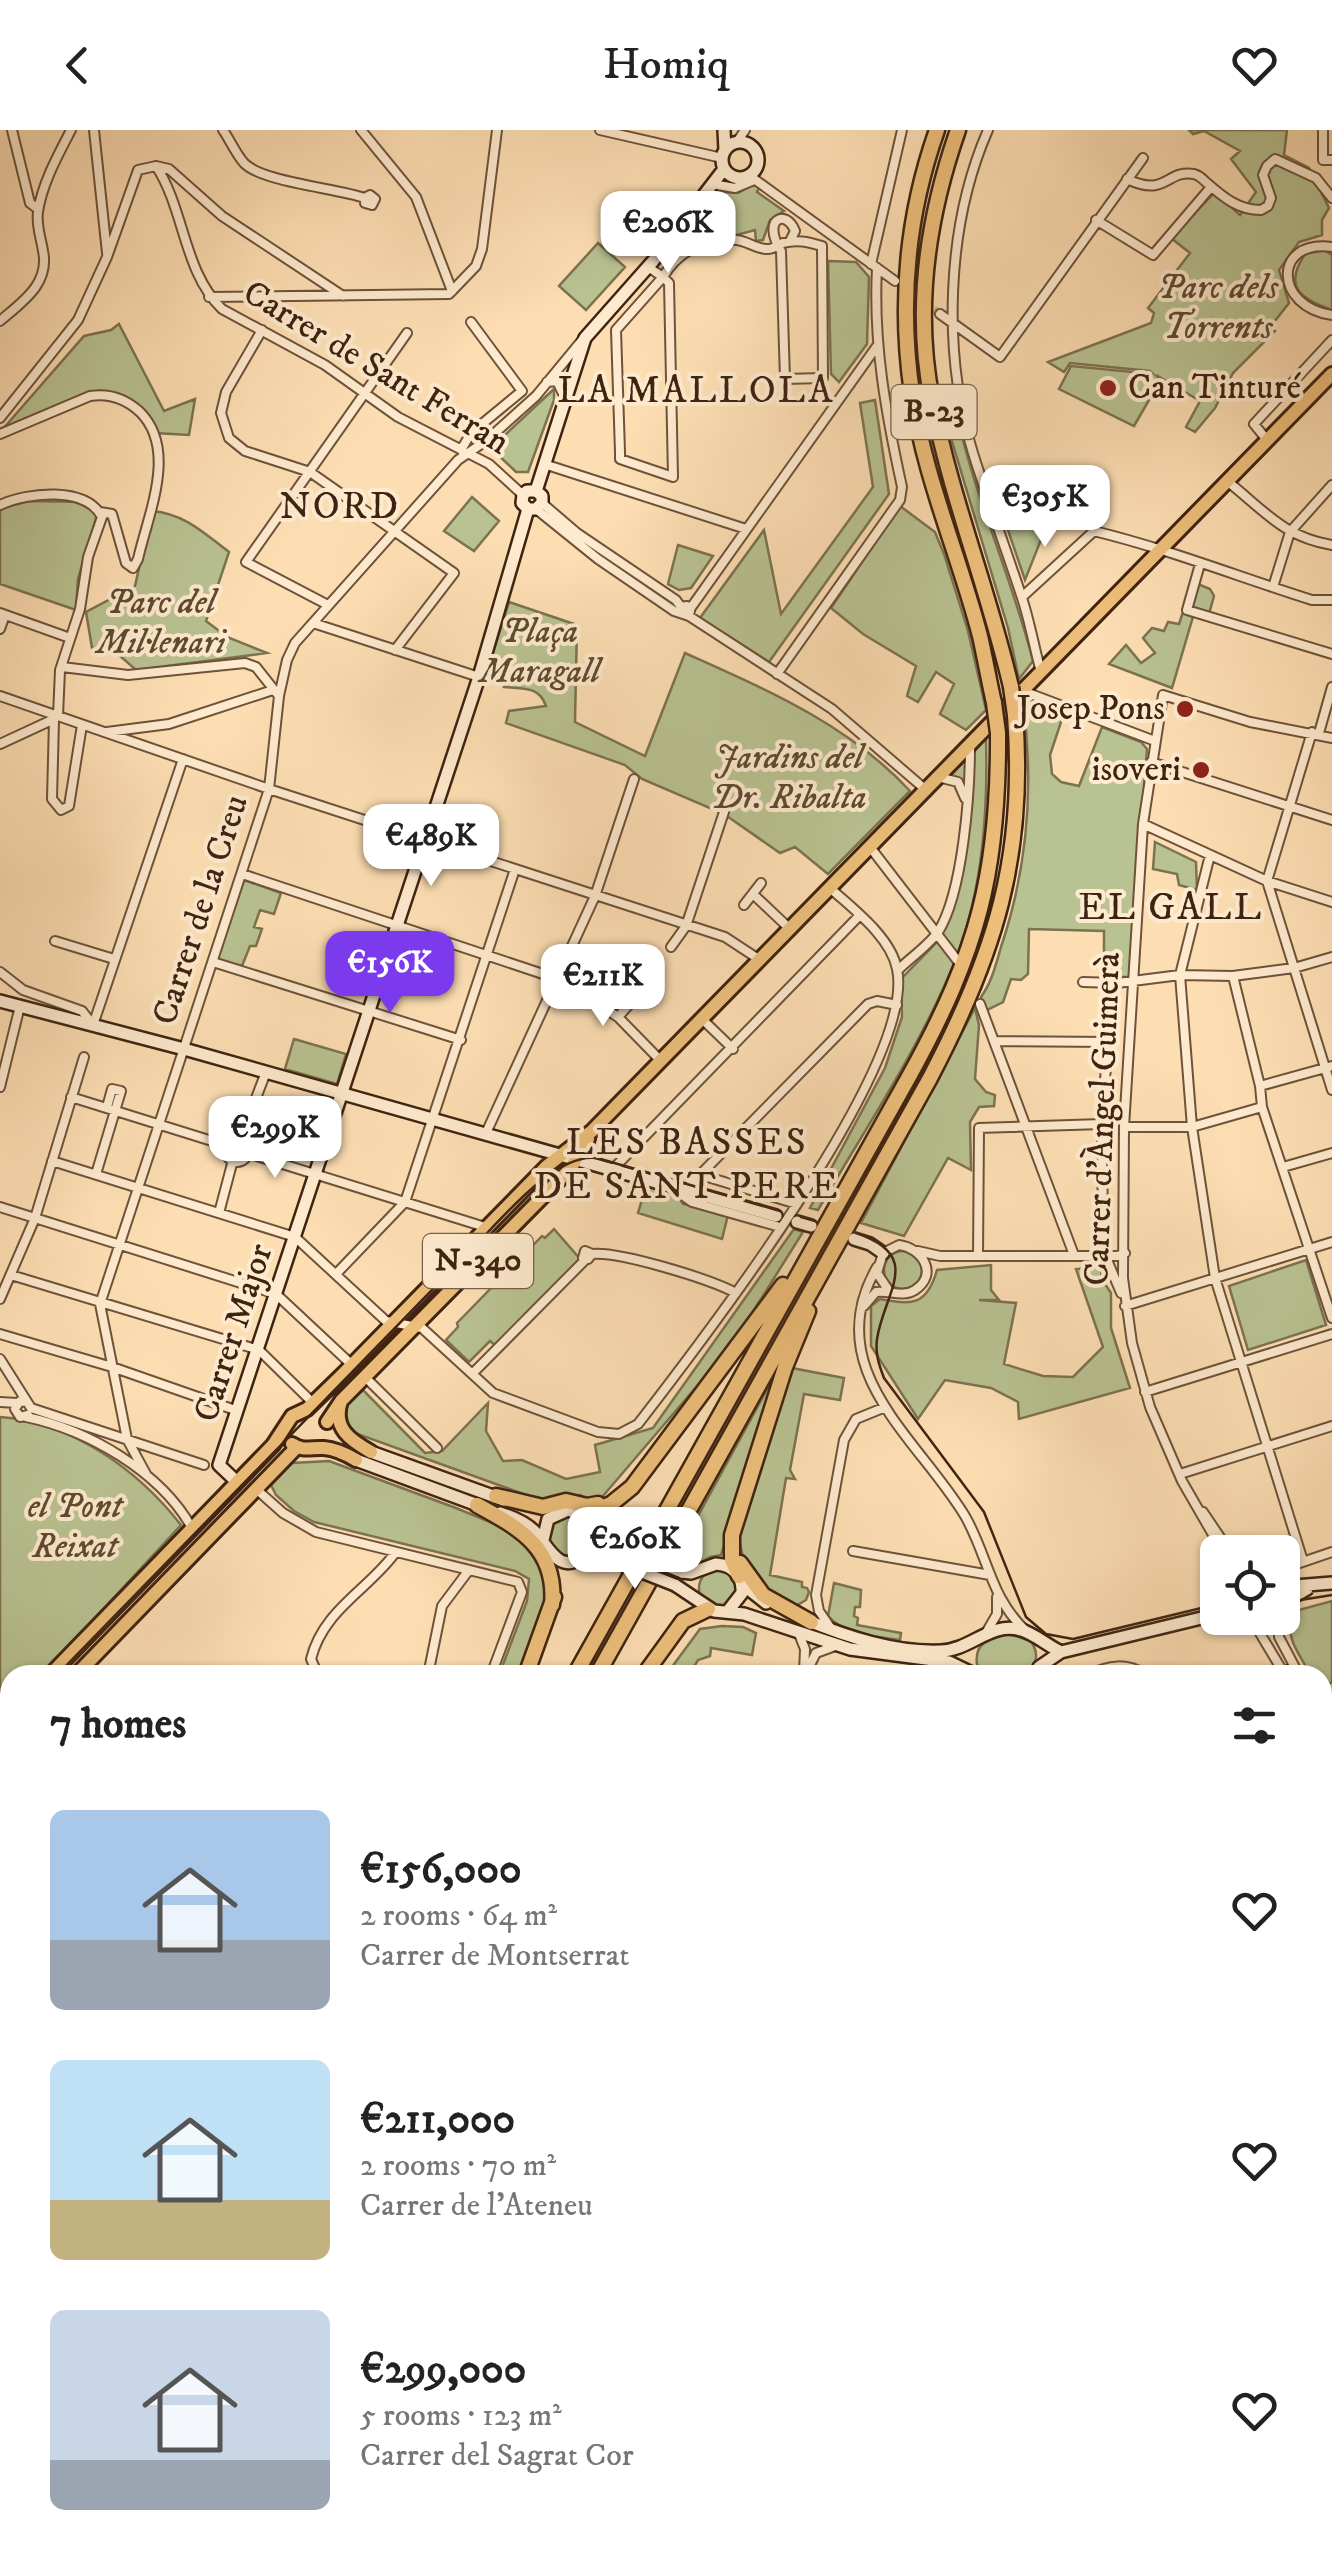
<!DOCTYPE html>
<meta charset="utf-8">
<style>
body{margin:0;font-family:"IM FELL DW Pica",serif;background:#f2f2f2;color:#222;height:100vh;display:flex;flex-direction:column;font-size:38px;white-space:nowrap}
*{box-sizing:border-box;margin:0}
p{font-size:32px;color:#767676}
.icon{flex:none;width:55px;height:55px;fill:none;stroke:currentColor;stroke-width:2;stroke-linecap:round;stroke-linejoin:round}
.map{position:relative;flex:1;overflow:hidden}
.details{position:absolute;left:0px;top:1535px;width:1332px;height:892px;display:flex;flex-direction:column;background:#fff;border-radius:30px 30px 0 0;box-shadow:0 2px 8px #0004}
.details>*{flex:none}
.tools{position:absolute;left:1200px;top:1405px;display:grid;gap:20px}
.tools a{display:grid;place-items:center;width:100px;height:100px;border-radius:15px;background:#fff;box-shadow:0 2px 8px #0004;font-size:50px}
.price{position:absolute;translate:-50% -85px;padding:0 22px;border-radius:20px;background:#fff;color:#222;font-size:32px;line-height:65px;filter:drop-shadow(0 2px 5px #0008)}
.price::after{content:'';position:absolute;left:50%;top:60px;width:30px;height:22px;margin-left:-15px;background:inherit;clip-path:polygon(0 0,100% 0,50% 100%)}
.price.active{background:#7c3aed;color:#fff}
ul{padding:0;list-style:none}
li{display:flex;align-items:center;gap:30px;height:250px;padding:0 50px}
li span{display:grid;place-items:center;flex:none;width:280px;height:200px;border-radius:15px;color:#555}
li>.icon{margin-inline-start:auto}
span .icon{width:120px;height:120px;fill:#fffc;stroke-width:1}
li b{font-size:42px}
h2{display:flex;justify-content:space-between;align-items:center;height:120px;padding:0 50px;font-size:42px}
header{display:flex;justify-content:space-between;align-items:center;height:130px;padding:0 50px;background:#fff;font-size:45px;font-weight:600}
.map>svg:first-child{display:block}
.green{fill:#b9c291;stroke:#7c7251;stroke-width:2.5}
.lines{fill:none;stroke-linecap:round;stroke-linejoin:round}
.street-tunnel{stroke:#d7b993;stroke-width:8;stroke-dasharray:8 4;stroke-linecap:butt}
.street-casing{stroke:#6e523a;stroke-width:12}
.secondary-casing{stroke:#3f2311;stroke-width:16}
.primary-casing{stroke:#3f2311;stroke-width:18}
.highway-casing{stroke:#3f2311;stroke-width:19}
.street{stroke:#feeace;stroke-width:8}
.secondary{stroke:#feeace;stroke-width:11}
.primary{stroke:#eebf7a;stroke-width:12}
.highway{stroke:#eebf7a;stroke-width:14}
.tram{stroke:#3f2311;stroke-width:2.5}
.secondary-bridge-casing{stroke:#3f2311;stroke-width:16;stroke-linecap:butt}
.highway-bridge-casing{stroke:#3f2311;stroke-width:19;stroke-linecap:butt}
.secondary-bridge{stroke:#feeace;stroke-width:11}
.highway-bridge{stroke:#eebf7a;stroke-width:14}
.poi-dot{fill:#8f2418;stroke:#feeace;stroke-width:4}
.labels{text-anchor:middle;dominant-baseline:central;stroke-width:8;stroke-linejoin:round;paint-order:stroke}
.shield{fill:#feeace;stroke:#785f4a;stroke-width:2.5}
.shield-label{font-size:32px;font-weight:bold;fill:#3f2311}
.park-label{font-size:35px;font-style:italic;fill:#5e4b31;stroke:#feeace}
.street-label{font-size:35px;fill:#3f2311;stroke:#feeace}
.poi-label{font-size:35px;fill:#3f2311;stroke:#feeace;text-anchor:end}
.neighbourhood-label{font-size:38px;letter-spacing:2.5px;fill:#3f2311;stroke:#feeace}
</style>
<header><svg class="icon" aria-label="back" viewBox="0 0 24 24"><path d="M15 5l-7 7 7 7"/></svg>Homiq<svg class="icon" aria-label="heart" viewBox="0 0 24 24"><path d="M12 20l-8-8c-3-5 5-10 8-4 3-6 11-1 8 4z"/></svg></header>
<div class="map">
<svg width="1332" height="2427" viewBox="0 0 1332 2427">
<rect width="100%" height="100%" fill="#fddeb3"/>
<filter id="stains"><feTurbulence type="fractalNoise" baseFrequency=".002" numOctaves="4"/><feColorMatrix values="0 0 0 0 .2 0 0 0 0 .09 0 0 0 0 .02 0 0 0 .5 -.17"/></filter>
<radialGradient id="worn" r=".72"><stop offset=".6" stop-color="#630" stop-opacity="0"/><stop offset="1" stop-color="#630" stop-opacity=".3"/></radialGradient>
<path class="green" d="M1189 0H1287L1284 25 1309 38 1329 78 1322 90V105L1299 112 1279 140 1289 173 1271 196 1275 201 1233 243 1215 278 1195 302 1186 297 1200 271 1156 245 1160 251 1134 296 1059 259 1071 236 1153 244 1150 241 1070 233 1064 242 1048 232 1151 193 1154 183 1148 178 1190 123 1171 108 1215 62 1240 85 1256 62 1231 29 1240 21 1204 1 1193 4Z
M754 54 760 57 757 62 784 81 770 90 763 110 756 111 755 100 729 107 727 99 721 104 696 103V113L675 123 686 101 713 69 716 61 738 63Z
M598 113 625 137 586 180 559 156Z
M1324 120 1332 125V180C1300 169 1283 157 1305 124Z
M828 131 856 132 869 147 867 214 839 252 831 244Z
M119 194 164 281 195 269 189 305 155 303 145 284 97 262 2 300 84 206 111 200Z
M554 259V270L528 342H516L491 318Z
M875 270 889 364 769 532 700 488 764 400 781 484 873 357 860 273Z
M957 286C976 370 1012 448 1033 531L1019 549 1008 498 945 288Z
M1013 361 1052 382 1025 450 995 362Z
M472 367 499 391 474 421 444 401Z
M29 371 84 372 97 385 78 449 76 480 0 454V378Z
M900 376 935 402 944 424 968 501 986 580 966 600 940 584 954 554 936 542 918 572 907 566 916 536 863 504 831 478Z
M152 381C185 384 204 403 229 422L206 491 227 507 267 523 136 540 111 518H92L86 482 135 456Z
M678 415 713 426 691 458 679 460 668 454Z
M1193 452 1210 459 1214 466 1209 484 1195 480 1172 558 1109 534 1126 515 1141 533 1155 523 1143 508 1152 498 1164 501 1168 492 1179 494Z
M509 472 577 495 575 592 645 626 685 523C767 560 848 594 910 661L828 744 795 717 780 723 724 684 642 649 625 635 506 593 509 581 546 576C539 556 524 559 504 557L509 542 489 535Z
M1025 568 1044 572 1064 583 1050 625 1052 644 1061 652 1079 656 1102 597 1141 612 1147 619 1129 847H1104V801L1029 799 1028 844 1021 850 1011 849 1003 872 987 880 981 867C992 852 996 834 1001 817 1028 737 1034 655 1023 572Z
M986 608C988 681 983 756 957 826 922 915 866 997 818 1080L810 1078 885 938 902 887 901 849 936 813 950 787 969 672 951 645Z
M1155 712 1196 732 1197 760 1179 755 1177 744 1153 739Z
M244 750 281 763 274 784 260 780 254 797 262 799 256 816H250L242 836 217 830Z
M975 878 979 895 975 949 986 962 995 965 994 976 979 977 970 992 971 1040 948 1028 904 1106 861 1093Z
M294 909 346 924 337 954 285 939Z
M647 1053 675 1061 683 1074 728 1085 722 1109 638 1083Z
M554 1099 581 1130 496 1216 490 1211 469 1232 446 1210 458 1197 457 1193 542 1106 545 1108Z
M794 1099 803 1102 732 1215 603 1366 588 1370 580 1365 540 1370 352 1302 345 1294 342 1279 363 1260 425 1323 442 1321 488 1273 486 1301 503 1331 522 1330 566 1349 600 1342 595 1315 653 1298Z
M884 1140a19 19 0 1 1 38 0a19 19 0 1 1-38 0Z
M1306 1130 1326 1195 1248 1220 1229 1156Z
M991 1135V1160L999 1170H979L1016 1173 1004 1234 1043 1246 1073 1247 1103 1217 1076 1139 1102 1137 1101 1148 1111 1163V1198L1130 1258 1019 1289 1018 1272 991 1258 945 1250 918 1289 871 1216V1176L880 1169C912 1175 927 1176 937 1140Z
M792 1238 844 1248 840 1270 804 1264 790 1340 795 1349 786 1348 770 1445 802 1452V1457L807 1458 809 1462 806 1470 794 1477C762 1462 741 1440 739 1404Z
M776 1243 721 1425 710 1427 691 1438 674 1430Z
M0 1287C72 1292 138 1340 181 1395L42 1545H10V1579L0 1590Z
M329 1331 456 1378 514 1402 524 1411 545 1440 547 1464 520 1545H499L527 1471 529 1449 515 1441 314 1392 294 1381 276 1365 271 1355 292 1333Z
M548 1406a20 20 0 1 1 40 0a20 20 0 1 1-40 0Z
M699 1458a19 19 0 1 1 38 0a19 19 0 1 1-38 0Z
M834 1453 861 1460 860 1477H855L854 1486 858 1488 857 1495 901 1503 900 1510C876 1506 845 1505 828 1486Z
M1332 1471V1553L1323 1554 1322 1545H1311C1299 1523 1282 1506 1295 1481Z
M722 1496 743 1497 756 1503 752 1525 711 1518 710 1526 698 1530 689 1545H666L700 1499Z
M1009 1504 1031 1511C1040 1525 1037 1536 1023 1545H987L977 1534C974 1512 991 1507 1009 1504Z"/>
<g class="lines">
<path class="street-tunnel" d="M895 151 940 184"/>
<g class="street-casing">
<path id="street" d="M12 0 30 73 38 79
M94 0 107 123
M223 0C230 10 236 24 244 33 262 52 336 58 365 68V73L372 75 375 69 370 65 365 68
M361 0 416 67 452 161
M600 0 722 28
M988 0C946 96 942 223 973 323 988 371 1006 419 1022 468 1030 492 1034 517 1041 542
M1323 0V30H1332
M737 12 745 0
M156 36 169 39 222 86 343 166
M750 46 895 151
M1127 49C1167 68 1166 39 1194 44 1201 46 1201 48 1207 53 1223 67 1238 80 1261 80L1268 76 1271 68 1263 45 1267 36 1275 29 1316 48 1332 68
M712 54 735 58 754 50
M1096 90 1153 125 1211 57
M1332 117C1272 109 1274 177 1332 185
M871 134 902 0
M648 137 663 147C678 121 706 107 737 110 747 111 758 120 768 119 773 119 778 115 783 113 797 109 808 112 822 116L823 248 785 249 781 121C761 89 786 78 795 101L790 111
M663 147 669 153 673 347 620 329V322L616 200Z
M209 167 449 164 476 136 482 119 497 0
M940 184 1000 227 1143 28
M0 191C22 172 50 154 43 121 41 108 36 95 38 82 42 54 58 25 71 0
M262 200 226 262 221 283 229 308 245 321 310 342 454 443 395 520
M547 252 557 251 565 268
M0 288 78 190 107 127 138 40 156 36C185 80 183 141 222 179L325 235 398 287 489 334 523 365
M0 304 90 266C109 263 126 269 140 282 178 320 148 384 138 429L133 438 126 433 112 384 100 382
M1267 310 1254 294 1332 210
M461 320 471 303 522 261 471 192
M544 334 746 399
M1227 351C1264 380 1283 407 1332 415
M542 373 577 403 676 470 681 477 687 476 690 481
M0 375C28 362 86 356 102 387L88 427 80 479 60 540 58 586
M536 379 598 429 674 481 689 486 832 579 926 660
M1200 434 1187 480 1332 524
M1273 457 1290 402 1332 355
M1022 467 1094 401C1168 419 1239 447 1312 470H1332
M328 475 246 432 407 203
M690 479 877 216
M0 483 70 508
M313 493 479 547
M0 499 5 485
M62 537 128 545 245 533 256 537 279 566
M777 544 900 370 902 357C886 284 873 213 877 138
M1023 561 1155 611
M0 566 272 660 725 807 760 830
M54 590 52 669 61 680 69 676 82 595
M107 602 169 594 273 560
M1312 602 1267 751 1332 960
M1319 603 1332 557
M0 614 54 589
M1151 632 1332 690
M938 647 958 652 965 668
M1143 694 1267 751 1332 772
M870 717 957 830
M1210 725 1180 845 1192 997 1215 1148 1303 1431
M242 744 558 849 618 887 661 931
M753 764 790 799
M744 775 761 753
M55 811 114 829
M671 817 686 796 724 682
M213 832 461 910
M898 840C910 828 928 816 938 802 963 763 970 662 970 616
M0 842 23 860 82 881 93 895
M1233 846 1260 956 1262 977 1332 1188
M1083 852 1117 853 1180 845 1233 846 1294 838 1332 827
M1117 853 1111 864 1102 994 1103 1109 1105 1125 1121 1163
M980 874 1074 1125
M618 887 636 867
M702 889 733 919
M93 895 183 629
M996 911 1109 912
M1260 956 1332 936
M0 957 20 876
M71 967 228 1016
M1124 997H1192L1262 977
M486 1003 595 766 634 649
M240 1010 266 942
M226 1021a11 11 0 1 1 22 0a11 11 0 1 1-22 0Z
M247 1023 485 1097
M52 1031 295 1107 386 1191 422 1198 493 1263 598 1302 619 1304 638 1294C700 1214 917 934 897 839 891 807 853 779 830 758
M1283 1037 1332 1023
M613 1039 859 786
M96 1044 121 961 112 959 107 977
M701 1045 797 1074
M0 1077 276 1164 352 1235
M219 1083 233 1030
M780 1097 692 1072 685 1067 686 1059 868 874 877 871 897 875
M585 1121 592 1124 588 1129 583 1128Z
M918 1121 940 1126H1118L1125 1123
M592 1124C619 1121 710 1149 736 1163
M978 1126 979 998 1102 994
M877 1137C818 1239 918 1308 965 1386 988 1426 990 1467 1025 1500
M337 1143 405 1072 515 739
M11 1145 259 1220 313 1273
M0 1169 35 1088 84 927
M864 1176 876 1162C889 1160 903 1168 915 1160 939 1144 922 1118 899 1115L883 1123 877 1143 889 1161
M1125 1176 1332 1112
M0 1204 112 1237 238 1281
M0 1229 31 1278
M472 1244 586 1129
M365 1247 437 1318
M1145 1262 1332 1204
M0 1272 17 1273
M27 1272 20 1271 15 1279 20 1287 28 1285
M31 1278 204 1335
M26 1287C88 1300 160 1341 192 1398
M146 1344 127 1309 100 1174 269 659 279 566 287 530 295 513 458 330 487 310 536 266 583 209
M1180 1344 1332 1296
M256 1359 283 1383 316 1402 518 1452 522 1462 491 1545
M1203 1382 1230 1422
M853 1421 990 1445
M1223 1422 1182 1351 1150 1277 1132 1213 1123 1148 1124 997 1143 694 1163 565 1250 592 1332 608
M1282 1439 1332 1422
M1279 1488V1507L1299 1545
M1249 1491 1258 1500 1285 1545
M830 1497 819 1481 816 1465 844 1310 856 1289 883 1278
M986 1503 997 1484V1467
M799 1504 805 1519 804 1542
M318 1545 311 1529C323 1480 368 1460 395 1423
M428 1545 442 1476 469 1440
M805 1545 816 1523 835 1516
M1089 1545C1109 1534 1127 1533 1147 1545
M1322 1600 1331 1663 1322 1753
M0 1674 10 1683
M0 1764 10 1754
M1322 1832 1332 1834
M1322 1861 1332 1863
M1322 1886 1332 1888
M0 1915 10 1918
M1322 1950 1332 1952
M1322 1991 1332 1993
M1322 2014 1332 2016
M0 2016H10
M1322 2048 1332 2049
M1322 2086 1332 2087
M1322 2124H1332
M1322 2163 1332 2164
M1322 2250 1332 2264
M0 2273 7 2394 0 2396
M1322 2357H1332
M202 2418 204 2427
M292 2418 293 2427
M408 2418 409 2427
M522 2418 523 2427
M664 2418 666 2427
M889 2418 902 2427
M184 2427 188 2418
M966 2427 971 2418
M1085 2427 1091 2418
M1235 2427V2418
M1309 2427V2418"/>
</g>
<g class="secondary-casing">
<path id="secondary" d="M724 0 725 20
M722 30a18 18 0 1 1 36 0a18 18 0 1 1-36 0Z
M536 361 585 208 654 130 724 39
M528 379 522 373 523 365 527 361H536
M528 379H536L542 373V366L536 361
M0 871 184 919 776 1086
M797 1092 811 1096
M854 1109 870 1114 883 1123
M371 1322 504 1370
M356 1330 483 1377
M237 1352 219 1335 479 547 528 379
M500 1383C513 1387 527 1393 536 1403 549 1418 561 1448 586 1423 595 1414 594 1403 590 1392
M543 1410 548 1389 568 1380C590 1385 598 1407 619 1417
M682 1442 691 1443 716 1434C733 1435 743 1446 742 1463L728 1481
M742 1454 766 1473
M675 1455 714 1481 744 1484 850 1519 949 1532 976 1545
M1282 1457 1332 1453
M1283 1473 1307 1459
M1246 1488 1264 1493 1275 1488
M806 1490C848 1507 895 1523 941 1521 971 1520 991 1491 1021 1500 1035 1504 1048 1516 1061 1522
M1039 1537 1061 1522 1218 1484"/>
</g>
<g class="primary-casing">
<path id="primary" d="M341 1271C332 1298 350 1310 371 1322
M327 1292 341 1271 571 1038 588 1009
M292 1314C304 1322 311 1317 324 1318 336 1319 346 1324 356 1330
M50 1545 273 1315 292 1286 307 1279 344 1243 547 1036 592 1001 1332 244
M76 1545 296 1318
M0 1597 10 1587
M0 1624 10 1614"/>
</g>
<g class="highway-casing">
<path id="highway" d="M937 0C907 85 899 174 912 263 924 347 959 425 980 506 985 528 989 551 994 573
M958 0C928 86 914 180 932 270 951 368 989 461 1011 557
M496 1366 543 1377 566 1371 587 1376 598 1374
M477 1375C521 1399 557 1419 552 1475
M582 1384 611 1374 632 1357 783 1155
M740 1433 763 1465 811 1492
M739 1446 732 1430V1405L785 1237 808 1181
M526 1545 554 1467
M575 1545 911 943C978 821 999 742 998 603
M597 1545 930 948C995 824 1026 726 1015 585
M644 1545 683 1491 708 1479
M102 2427 106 2418
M122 2427 126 2418"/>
</g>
<use href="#street" class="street"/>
<use href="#secondary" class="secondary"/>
<use href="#primary" class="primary"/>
<use href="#highway" class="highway"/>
<path class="tram" d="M801 1087 815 1091
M856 1103C925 1126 884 1162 877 1209 875 1223 879 1235 884 1248L984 1382 1026 1487 1046 1504 1073 1509 1218 1474
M1282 1473 1332 1465
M1287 1535 1293 1545
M57 1545 466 1125C496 1096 553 1022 597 1028L780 1081
M0 1605 10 1594
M1322 1625V1700
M1093 2427 1099 2418"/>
<g class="secondary-bridge-casing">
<path id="secondary-bridge" d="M619 1417 682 1442
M611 1430 675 1455"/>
</g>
<g class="highway-bridge-casing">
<path id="highway-bridge" d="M1011 557 1015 585
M994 573 998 603"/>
</g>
<use href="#secondary-bridge" class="secondary-bridge"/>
<use href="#highway-bridge" class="highway-bridge"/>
</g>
<g class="poi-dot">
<circle cx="1108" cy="258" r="10"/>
<circle cx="1185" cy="579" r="10"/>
<circle cx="1201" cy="640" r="10"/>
</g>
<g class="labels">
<g class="shield">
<rect x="891.5" y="255" width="85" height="54" rx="8"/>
<rect x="423" y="1104" width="110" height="54" rx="8"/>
</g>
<g class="shield-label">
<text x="934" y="282">B-23</text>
<text x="478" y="1131">N-340</text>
</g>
<g class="park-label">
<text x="1218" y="158">Parc dels<tspan x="1218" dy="40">Torrents</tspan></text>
<text x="161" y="473">Parc del<tspan x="161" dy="40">Mil·lenari</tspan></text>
<text x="540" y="502">Plaça<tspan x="540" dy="40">Maragall</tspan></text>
<text x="789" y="628">Jardins del<tspan x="789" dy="40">Dr. Ribalta</tspan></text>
<text x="75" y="1377">el Pont<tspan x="75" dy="40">Reixat</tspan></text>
</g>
<g class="street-label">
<text transform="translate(376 238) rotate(31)">Carrer de Sant Ferran</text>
<text transform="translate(201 780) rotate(-72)">Carrer de la Creu</text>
<text transform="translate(1103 989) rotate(-88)">Carrer d'Àngel Guimerà</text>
<text transform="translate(234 1203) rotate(-72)">Carrer Major</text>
</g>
<g class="poi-label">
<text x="1128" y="258" text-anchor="start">Can Tinturé</text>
<text x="1165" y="579">Josep Pons</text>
<text x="1181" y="640">isoveri</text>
</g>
<g class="neighbourhood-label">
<text x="696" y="261">LA MALLOLA</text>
<text x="340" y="377">NORD</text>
<text x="1171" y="778">EL GALL</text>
<text x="687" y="1013">LES BASSES<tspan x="687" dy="44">DE SANT PERE</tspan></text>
</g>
</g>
<rect width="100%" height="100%" filter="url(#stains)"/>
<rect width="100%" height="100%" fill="url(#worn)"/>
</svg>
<div class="tools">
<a><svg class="icon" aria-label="locate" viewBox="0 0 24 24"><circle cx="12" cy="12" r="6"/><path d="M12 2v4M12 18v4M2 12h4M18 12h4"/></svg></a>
</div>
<b class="price" style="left:668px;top:146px">€206K</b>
<b class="price" style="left:1045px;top:420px">€305K</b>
<b class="price" style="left:431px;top:759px">€489K</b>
<b class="price active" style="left:390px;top:886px">€156K</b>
<b class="price" style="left:603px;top:899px">€211K</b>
<b class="price" style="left:275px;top:1051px">€299K</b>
<b class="price" style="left:635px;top:1462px">€260K</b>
<section class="details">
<h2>7 homes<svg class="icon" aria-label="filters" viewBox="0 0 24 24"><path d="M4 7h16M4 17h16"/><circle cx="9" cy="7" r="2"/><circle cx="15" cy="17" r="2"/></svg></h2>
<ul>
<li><span style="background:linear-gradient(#a9c7e8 65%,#9aa5b1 0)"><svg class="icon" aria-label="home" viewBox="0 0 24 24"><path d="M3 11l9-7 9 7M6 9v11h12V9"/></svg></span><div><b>€156,000</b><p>2 rooms · 64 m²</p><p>Carrer de Montserrat</p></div><svg class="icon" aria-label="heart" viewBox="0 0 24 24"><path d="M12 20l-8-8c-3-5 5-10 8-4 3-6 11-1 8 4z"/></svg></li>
<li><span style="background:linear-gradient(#bfe0f5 70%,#c2b280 0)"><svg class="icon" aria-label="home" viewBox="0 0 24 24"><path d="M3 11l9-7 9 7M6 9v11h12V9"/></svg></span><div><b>€211,000</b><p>2 rooms · 70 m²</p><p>Carrer de l'Ateneu</p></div><svg class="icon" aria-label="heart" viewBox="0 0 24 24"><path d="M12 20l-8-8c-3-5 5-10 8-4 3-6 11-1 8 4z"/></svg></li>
<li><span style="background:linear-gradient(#c9d6e8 75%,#9aa5b1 0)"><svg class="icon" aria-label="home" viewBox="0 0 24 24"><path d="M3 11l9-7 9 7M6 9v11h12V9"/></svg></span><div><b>€299,000</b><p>5 rooms · 123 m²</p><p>Carrer del Sagrat Cor</p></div><svg class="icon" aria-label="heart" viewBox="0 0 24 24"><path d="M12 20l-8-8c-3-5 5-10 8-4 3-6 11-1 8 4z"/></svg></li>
</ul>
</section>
</div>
